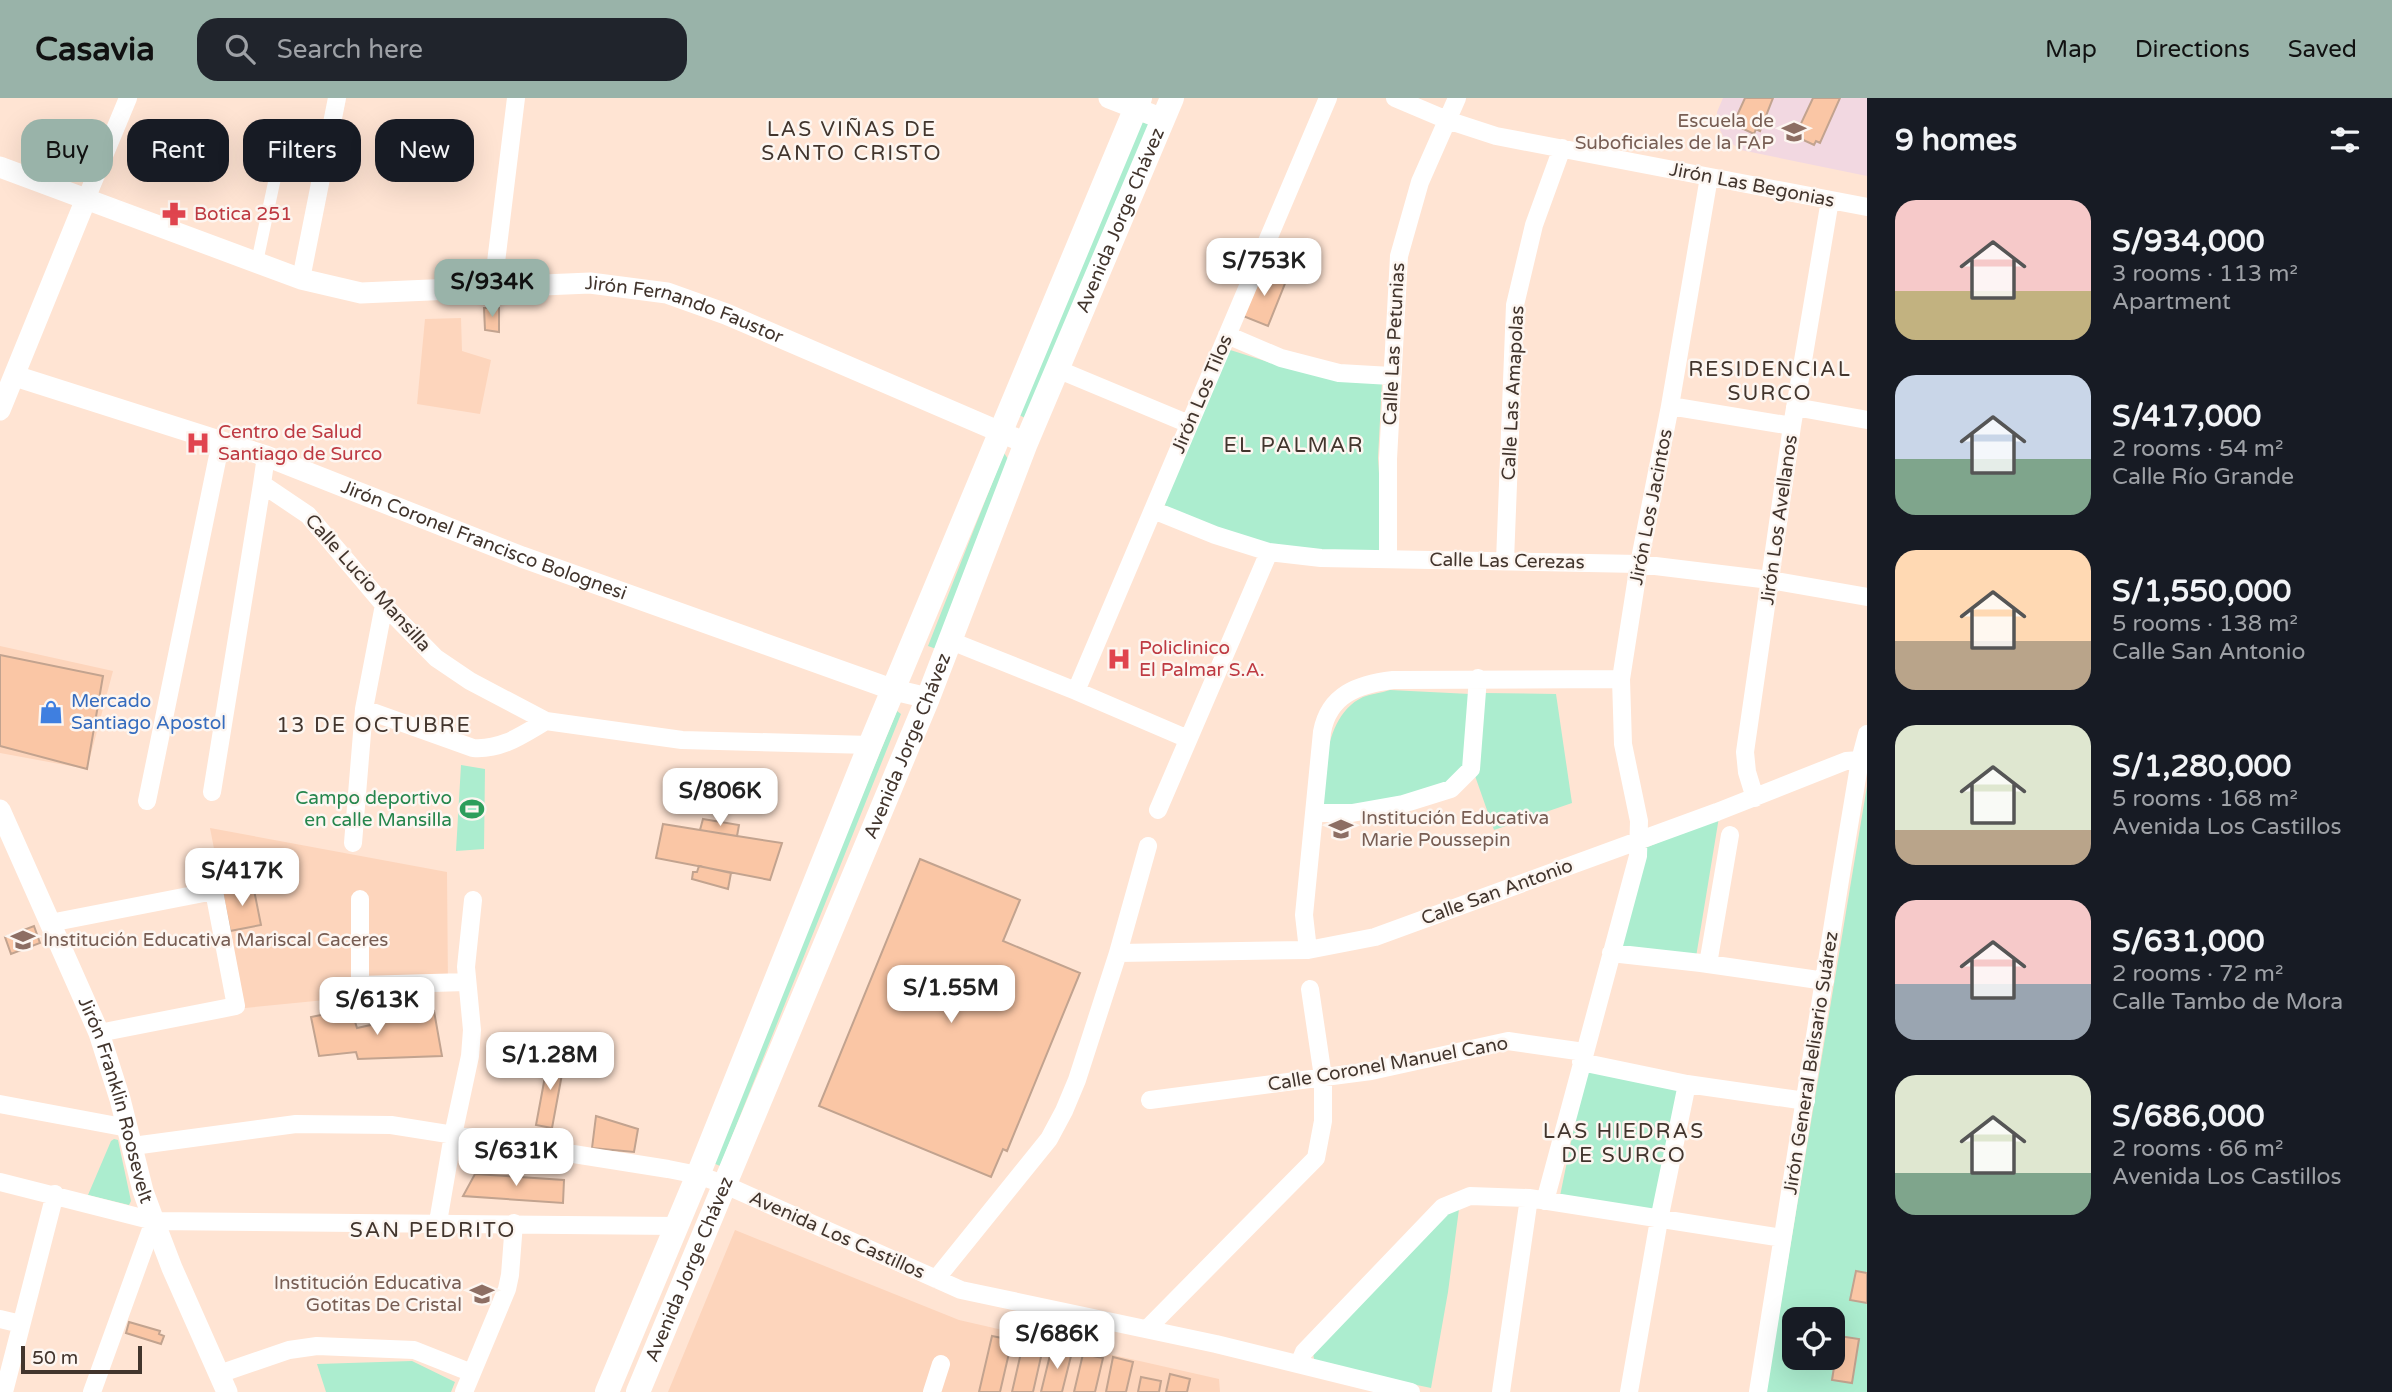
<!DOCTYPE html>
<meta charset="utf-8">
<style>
body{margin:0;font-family:"Varela Round",sans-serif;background:#20242c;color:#f1f3f6;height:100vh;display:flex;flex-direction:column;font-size:26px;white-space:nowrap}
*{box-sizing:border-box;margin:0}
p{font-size:23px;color:#9ea1a6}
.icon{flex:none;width:38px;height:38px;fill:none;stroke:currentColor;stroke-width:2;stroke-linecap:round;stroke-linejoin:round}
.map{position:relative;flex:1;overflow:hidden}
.details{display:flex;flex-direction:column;background:#171b24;width:525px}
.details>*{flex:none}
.banner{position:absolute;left:21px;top:21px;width:665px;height:63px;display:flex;gap:14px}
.buttons{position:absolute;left:1782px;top:1209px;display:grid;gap:14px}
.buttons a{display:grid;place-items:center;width:63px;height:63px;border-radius:14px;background:#171b24;box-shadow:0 7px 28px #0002;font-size:35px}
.scale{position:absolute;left:21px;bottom:18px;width:121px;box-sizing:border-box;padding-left:7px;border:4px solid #42352d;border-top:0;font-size:19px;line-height:24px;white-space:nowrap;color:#42352d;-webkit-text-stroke:5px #fdf6f1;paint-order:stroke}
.price{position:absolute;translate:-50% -60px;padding:0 16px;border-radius:14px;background:#fff;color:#222;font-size:23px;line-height:46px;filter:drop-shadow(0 2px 4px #0008)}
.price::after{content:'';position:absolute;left:50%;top:42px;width:21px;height:16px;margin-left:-10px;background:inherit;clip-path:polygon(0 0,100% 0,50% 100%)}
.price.on{background:#99b3a9;color:#111}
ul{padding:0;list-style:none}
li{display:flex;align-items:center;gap:21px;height:175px;padding:0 28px}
li span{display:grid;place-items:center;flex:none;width:196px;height:140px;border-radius:21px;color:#555}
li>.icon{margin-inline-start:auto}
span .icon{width:84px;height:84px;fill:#fffc;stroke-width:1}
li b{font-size:30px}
h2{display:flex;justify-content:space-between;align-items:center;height:84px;padding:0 28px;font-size:30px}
.pill{padding:0 24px;border-radius:21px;background:#171b24;box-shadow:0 7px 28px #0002;font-size:24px;line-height:63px}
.pill.on{background:#99b3a9;color:#111}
header{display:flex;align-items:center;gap:42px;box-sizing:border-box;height:98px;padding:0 35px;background:#99b3a9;color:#111}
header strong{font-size:33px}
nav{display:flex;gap:38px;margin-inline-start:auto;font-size:24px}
.search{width:490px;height:63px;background:#20242c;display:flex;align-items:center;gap:18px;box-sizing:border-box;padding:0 24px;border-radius:21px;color:#9ea1a6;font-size:26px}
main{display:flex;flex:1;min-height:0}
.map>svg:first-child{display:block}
.built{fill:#fdd5bc}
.education{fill:#f2d8e1}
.green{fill:#acedcf;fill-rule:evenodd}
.building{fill:#fac6a5;stroke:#c2a38f;stroke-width:2}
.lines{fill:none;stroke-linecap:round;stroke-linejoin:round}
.pedestrian{stroke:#fff;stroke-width:12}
.minor{stroke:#fff;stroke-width:18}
.tertiary{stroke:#fff;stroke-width:21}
.secondary{stroke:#fff;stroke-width:24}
.labels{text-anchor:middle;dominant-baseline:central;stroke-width:5;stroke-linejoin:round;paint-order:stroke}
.education-label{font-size:19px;fill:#785e54;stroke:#fdf6f1;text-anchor:end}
.street-label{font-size:19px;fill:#42352d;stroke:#fdf6f1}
.health-label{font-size:19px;fill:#be3a42;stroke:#fdf6f1;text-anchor:start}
.shop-label{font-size:19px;fill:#366cbe;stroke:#fdf6f1;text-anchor:start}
.leisure-label{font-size:19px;fill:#27864d;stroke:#fdf6f1;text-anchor:end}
.neighbourhood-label{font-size:21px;letter-spacing:2px;fill:#42352d;stroke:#fdf6f1}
</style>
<header>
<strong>Casavia</strong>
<div class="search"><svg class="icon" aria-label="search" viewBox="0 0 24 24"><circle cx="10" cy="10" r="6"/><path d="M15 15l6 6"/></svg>Search here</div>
<nav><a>Map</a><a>Directions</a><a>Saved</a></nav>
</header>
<main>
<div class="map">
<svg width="1867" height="1294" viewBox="0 0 1867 1294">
<rect width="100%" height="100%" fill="#ffe4d3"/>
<path class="built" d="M461 220 462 253 491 262 480 316 417 306 425 221Z
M0 548 113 573 87 671 0 655Z
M210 730 447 774 448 890 245 910Z
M735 1132 959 1222 1219 1281 1220 1294H668Z"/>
<path class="education" d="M1723 0H1867V78L1741 52 1724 40 1718 28 1717 14Z"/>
<path class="green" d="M1142 24 1150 27 1027 321 1019 317Z
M1224 250 1287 270 1382 284 1378 360 1384 454 1321 455 1258 446 1167 410 1163 403Z
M1004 355 1012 367 939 552 928 548Z
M1390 592 1470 596 1467 664 1450 684 1363 709 1320 708C1325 672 1325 617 1363 599 1371 596 1381 595 1390 592Z
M1483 595 1556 596 1572 705 1494 732 1474 675Z
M897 613 901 616 720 1068 711 1064Z
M461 667 485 671 484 751 456 753Z
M1867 688V1294H1766ZM1794 1222H1832V1260H1794Z
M1719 719 1696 859 1616 852 1643 751Z
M1586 970 1683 990 1657 1117 1560 1098Z
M114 1041 118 1042 131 1103 129 1107 88 1097 111 1043Z
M1459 1111 1448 1194 1431 1290 1318 1266 1314 1261 1313 1255 1441 1119Z
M412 1263 455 1284 451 1294H326L317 1266Z"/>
<path class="building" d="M1745 0H1773L1760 33 1756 31 1754 36 1737 28 1739 24 1735 22Z
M1813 0H1840L1820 45 1816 43 1814 47 1799 40 1801 36 1797 34Z
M1261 172 1286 183 1268 228 1243 218Z
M484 210H499V234L485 232Z
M0 557 103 578 87 671 0 648Z
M703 721 739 727 737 738 700 732Z
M663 726 737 738 782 745 770 782 656 760Z
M920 761 1020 802 1003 843 1080 875 1007 1053 1003 1051 991 1079 819 1008Z
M699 768 731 775 728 791 692 781 693 774H697Z
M253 787 261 827 230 833 222 793Z
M34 828 40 845 11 856 5 839Z
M351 911 357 930 434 913 442 958 358 961 356 954 319 958 311 919Z
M549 957 565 960 552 1030 536 1027Z
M596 1018 638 1031 634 1054 592 1050Z
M475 1076 564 1082 563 1105 463 1098Z
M1856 1173 1867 1175V1205L1850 1202Z
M129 1224 160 1233 159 1236 164 1238 161 1246 126 1235Z
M992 1238 1012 1242 1000 1294H979Z
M1839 1238 1859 1241 1852 1285 1832 1282Z
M1023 1246 1043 1250 1033 1294H1012Z
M1052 1249 1072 1254 1062 1294H1041Z
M1083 1256 1103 1260 1095 1294H1074Z
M1113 1259 1133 1264 1126 1294H1106Z
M1170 1276 1190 1281 1187 1294H1166Z
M1141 1279 1161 1283 1159 1294H1138Z"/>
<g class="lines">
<path class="pedestrian" d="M257 164 284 38"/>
<path class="minor" d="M1395 0 1447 22 1496 38 1867 109
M86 101 128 0
M301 181 337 0
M493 189 516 0
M1227 237 1281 260 1339 275 1391 278
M1057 271 1189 326
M1670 308 1792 328
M1795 309 1867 322
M266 358 262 386 308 417 384 507 436 560 470 583 546 623 682 642 870 647
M1153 412 1215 437 1269 454 1321 460 1639 466 1770 482 1867 499
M1388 461V361L1399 158 1420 84 1457 0
M1505 463 1515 207 1534 127 1562 50
M951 543 1076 593 1188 641
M1076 593 1328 0
M364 611 473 650C502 652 522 637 546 623
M212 694 262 386
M1755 700 1747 674 1745 654 1792 328 1830 102
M147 703 221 343
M1158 712 1269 454
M1314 715H1352L1403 706 1451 691 1471 671 1478 580
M353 745 364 611 384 507
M360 801V887L467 884
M50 825 214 793 236 908 99 935
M1308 852 1304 817 1322 634C1329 596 1359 586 1393 582L1621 581
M1118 855 1308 852 1375 839 1717 714 1846 663 1860 662
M1611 855 1701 865 1825 883
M1708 866 1730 737
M1581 964 1687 986 1806 1003
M1150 1002 1371 973 1508 943 1584 954
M0 1006 128 1030
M133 1048 296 1026 391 1027 668 1071 698 1077 723 1086 961 1192 1216 1246 1411 1294
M0 1084 154 1123 677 1128
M1545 1103 1638 758 1639 723 1623 646 1621 581 1639 466 1670 308 1709 79
M438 1124 453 1037 470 958 472 932 466 869 473 802
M936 1181 1049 1041 1064 1013 1077 982 1118 855 1148 748
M0 1221 21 1226
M1147 1231 1316 1060 1323 1023V979L1310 891
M1299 1266 1304 1254 1443 1109 1470 1098 1529 1100 1782 1140
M219 1276 289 1252 317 1248 414 1252 472 1275
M4 1294 55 1096
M92 1294 154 1123
M464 1294 507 1191 510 1177 514 1125
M932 1294 941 1266
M1501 1294 1529 1100
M1629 1294 1659 1122 1687 986
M1758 1294 1841 776 1860 662 1867 636"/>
<g class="tertiary">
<path d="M1109 0 1163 21"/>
<path id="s1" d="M0 69 301 181 361 195 590 185 667 195 726 216 1026 345"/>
<path id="s2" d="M15 278 266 358 522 459 894 592 928 600"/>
<path d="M0 312 86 101"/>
<path id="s3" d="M0 712 99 935 120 1001 143 1093 154 1123 172 1170 227 1294"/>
</g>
<g class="secondary">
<path d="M607 1294 698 1077 870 647 1140 0"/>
<path id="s4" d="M638 1294 928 600 1026 345 1172 0"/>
</g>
</g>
<defs>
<g id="university-bare" transform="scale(1.89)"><path d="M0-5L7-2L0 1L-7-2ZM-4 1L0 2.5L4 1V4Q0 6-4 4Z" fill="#8d6e63" stroke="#fdf6f1" stroke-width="2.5" paint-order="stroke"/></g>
<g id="pharmacy-bare" transform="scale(1.89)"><path d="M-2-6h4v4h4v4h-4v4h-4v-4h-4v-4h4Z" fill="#e0444e" stroke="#fdf6f1" stroke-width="2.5" paint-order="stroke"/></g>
<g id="hospital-bare" transform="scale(1.89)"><path d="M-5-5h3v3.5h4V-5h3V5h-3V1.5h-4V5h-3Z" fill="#e0444e" stroke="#fdf6f1" stroke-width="2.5" paint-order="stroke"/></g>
<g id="shop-bare" transform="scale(1.89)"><path d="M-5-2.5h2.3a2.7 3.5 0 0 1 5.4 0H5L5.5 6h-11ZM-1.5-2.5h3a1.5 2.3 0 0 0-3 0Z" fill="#3f7fe0" stroke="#fdf6f1" stroke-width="2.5" paint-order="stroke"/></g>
<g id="stadium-bare" transform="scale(1.89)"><path d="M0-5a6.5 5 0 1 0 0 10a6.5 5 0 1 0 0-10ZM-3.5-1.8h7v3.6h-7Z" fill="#2e9e5b" stroke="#fdf6f1" stroke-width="2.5" paint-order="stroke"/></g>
<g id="school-bare" transform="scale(1.89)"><path d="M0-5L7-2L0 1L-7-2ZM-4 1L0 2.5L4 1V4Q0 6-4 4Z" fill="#8d6e63" stroke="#fdf6f1" stroke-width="2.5" paint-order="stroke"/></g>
</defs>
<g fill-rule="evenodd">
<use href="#university-bare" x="1794" y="34"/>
<use href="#pharmacy-bare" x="174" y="116"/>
<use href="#hospital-bare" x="198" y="345"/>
<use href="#hospital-bare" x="1119" y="561"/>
<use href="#shop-bare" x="51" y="614"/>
<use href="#stadium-bare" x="472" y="711"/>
<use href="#school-bare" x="1341" y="731"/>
<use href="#school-bare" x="23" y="842"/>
<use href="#school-bare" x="482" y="1196"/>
</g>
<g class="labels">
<g class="education-label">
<text x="1774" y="23">Escuela de<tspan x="1774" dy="22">Suboficiales de la FAP</tspan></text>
<text x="1361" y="720" text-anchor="start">Institución Educativa<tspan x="1361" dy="22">Marie Poussepin</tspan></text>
<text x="43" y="842" text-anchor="start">Institución Educativa Mariscal Caceres</text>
<text x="462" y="1185">Institución Educativa<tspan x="462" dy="22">Gotitas De Cristal</tspan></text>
</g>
<g class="street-label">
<text transform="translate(1752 87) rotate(11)">Jirón Las Begonias</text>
<text stroke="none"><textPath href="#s4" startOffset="1267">Avenida Jorge Chávez</textPath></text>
<text stroke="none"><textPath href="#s1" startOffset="710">Jirón Fernando Faustor</textPath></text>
<text transform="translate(1394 246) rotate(-87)">Calle Las Petunias</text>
<text transform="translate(1513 295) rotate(-87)">Calle Las Amapolas</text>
<text transform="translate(1202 296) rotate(-67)">Jirón Los Tilos</text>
<text transform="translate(1651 409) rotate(-79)">Jirón Los Jacintos</text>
<text transform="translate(1779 422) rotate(-82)">Jirón Los Avellanos</text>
<text stroke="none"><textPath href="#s2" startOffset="497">Jirón Coronel Francisco Bolognesi</textPath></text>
<text transform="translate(1507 463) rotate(1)">Calle Las Cerezas</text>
<text transform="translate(368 485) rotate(48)">Calle Lucio Mansilla</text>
<text stroke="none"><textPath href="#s4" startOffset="700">Avenida Jorge Chávez</textPath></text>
<text transform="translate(1497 794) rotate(-20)">Calle San Antonio</text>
<text transform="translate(1811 965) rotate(-81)">Jirón General Belisario Suárez</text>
<text transform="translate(1388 966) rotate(-10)">Calle Coronel Manuel Cano</text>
<text stroke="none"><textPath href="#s3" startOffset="313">Jirón Franklin Roosevelt</textPath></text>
<text transform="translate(837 1137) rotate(24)">Avenida Los Castillos</text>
<text stroke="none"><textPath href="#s4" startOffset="133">Avenida Jorge Chávez</textPath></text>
</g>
<g class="health-label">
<text x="194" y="116">Botica 251</text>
<text x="218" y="334">Centro de Salud<tspan x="218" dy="22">Santiago de Surco</tspan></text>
<text x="1139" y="550">Policlinico<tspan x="1139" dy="22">El Palmar S.A.</tspan></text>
</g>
<g class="shop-label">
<text x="71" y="603">Mercado<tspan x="71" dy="22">Santiago Apostol</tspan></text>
</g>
<g class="leisure-label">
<text x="452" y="700">Campo deportivo<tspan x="452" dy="22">en calle Mansilla</tspan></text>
</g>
<g class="neighbourhood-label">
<text x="852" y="31">LAS VIÑAS DE<tspan x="852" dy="24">SANTO CRISTO</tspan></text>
<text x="1770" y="271">RESIDENCIAL<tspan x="1770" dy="24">SURCO</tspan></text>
<text x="1294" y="347">EL PALMAR</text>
<text x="374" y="627">13 DE OCTUBRE</text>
<text x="1624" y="1033">LAS HIEDRAS<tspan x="1624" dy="24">DE SURCO</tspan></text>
<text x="433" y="1132">SAN PEDRITO</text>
</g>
</g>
</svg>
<div class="buttons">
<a><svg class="icon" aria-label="locate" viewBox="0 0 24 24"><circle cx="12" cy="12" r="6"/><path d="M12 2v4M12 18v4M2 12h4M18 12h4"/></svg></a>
</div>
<div class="scale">50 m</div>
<b class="price" style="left:1264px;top:200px">S/753K</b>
<b class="price on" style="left:492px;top:221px">S/934K</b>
<b class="price" style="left:720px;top:730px">S/806K</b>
<b class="price" style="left:242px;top:810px">S/417K</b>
<b class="price" style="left:951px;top:927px">S/1.55M</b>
<b class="price" style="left:377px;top:939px">S/613K</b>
<b class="price" style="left:550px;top:994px">S/1.28M</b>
<b class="price" style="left:516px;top:1090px">S/631K</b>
<b class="price" style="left:1057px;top:1273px">S/686K</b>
<div class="banner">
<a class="pill on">Buy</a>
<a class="pill">Rent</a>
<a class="pill">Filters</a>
<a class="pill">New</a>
</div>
</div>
<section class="details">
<h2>9 homes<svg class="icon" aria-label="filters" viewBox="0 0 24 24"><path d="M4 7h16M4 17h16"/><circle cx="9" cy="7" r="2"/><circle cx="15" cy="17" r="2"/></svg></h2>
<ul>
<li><span style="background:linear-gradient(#f6c9c9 65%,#c2b280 0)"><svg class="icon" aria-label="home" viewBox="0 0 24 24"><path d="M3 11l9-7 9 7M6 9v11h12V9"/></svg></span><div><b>S/934,000</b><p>3 rooms · 113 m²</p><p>Apartment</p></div></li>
<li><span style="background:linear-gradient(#c9d6e8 60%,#7fa58c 0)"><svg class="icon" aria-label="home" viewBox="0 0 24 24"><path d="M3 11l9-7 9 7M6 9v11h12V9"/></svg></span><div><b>S/417,000</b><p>2 rooms · 54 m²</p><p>Calle Río Grande</p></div></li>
<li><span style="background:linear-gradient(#ffd9b3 65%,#b9a48a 0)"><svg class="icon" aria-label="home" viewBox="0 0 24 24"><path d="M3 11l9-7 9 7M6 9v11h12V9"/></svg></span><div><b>S/1,550,000</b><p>5 rooms · 138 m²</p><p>Calle San Antonio</p></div></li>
<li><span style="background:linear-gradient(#dfe7d0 75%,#b9a48a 0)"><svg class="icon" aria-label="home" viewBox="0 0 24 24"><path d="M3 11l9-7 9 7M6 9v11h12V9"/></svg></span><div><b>S/1,280,000</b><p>5 rooms · 168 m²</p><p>Avenida Los Castillos</p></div></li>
<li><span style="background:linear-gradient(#f6c9c9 60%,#9aa5b1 0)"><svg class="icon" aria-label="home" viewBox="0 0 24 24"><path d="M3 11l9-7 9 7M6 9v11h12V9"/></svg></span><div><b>S/631,000</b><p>2 rooms · 72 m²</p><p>Calle Tambo de Mora</p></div></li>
<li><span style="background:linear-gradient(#dfe7d0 70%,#7fa58c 0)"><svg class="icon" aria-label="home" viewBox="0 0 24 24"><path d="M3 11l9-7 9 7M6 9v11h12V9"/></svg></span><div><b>S/686,000</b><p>2 rooms · 66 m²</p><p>Avenida Los Castillos</p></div></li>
</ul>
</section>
</main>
